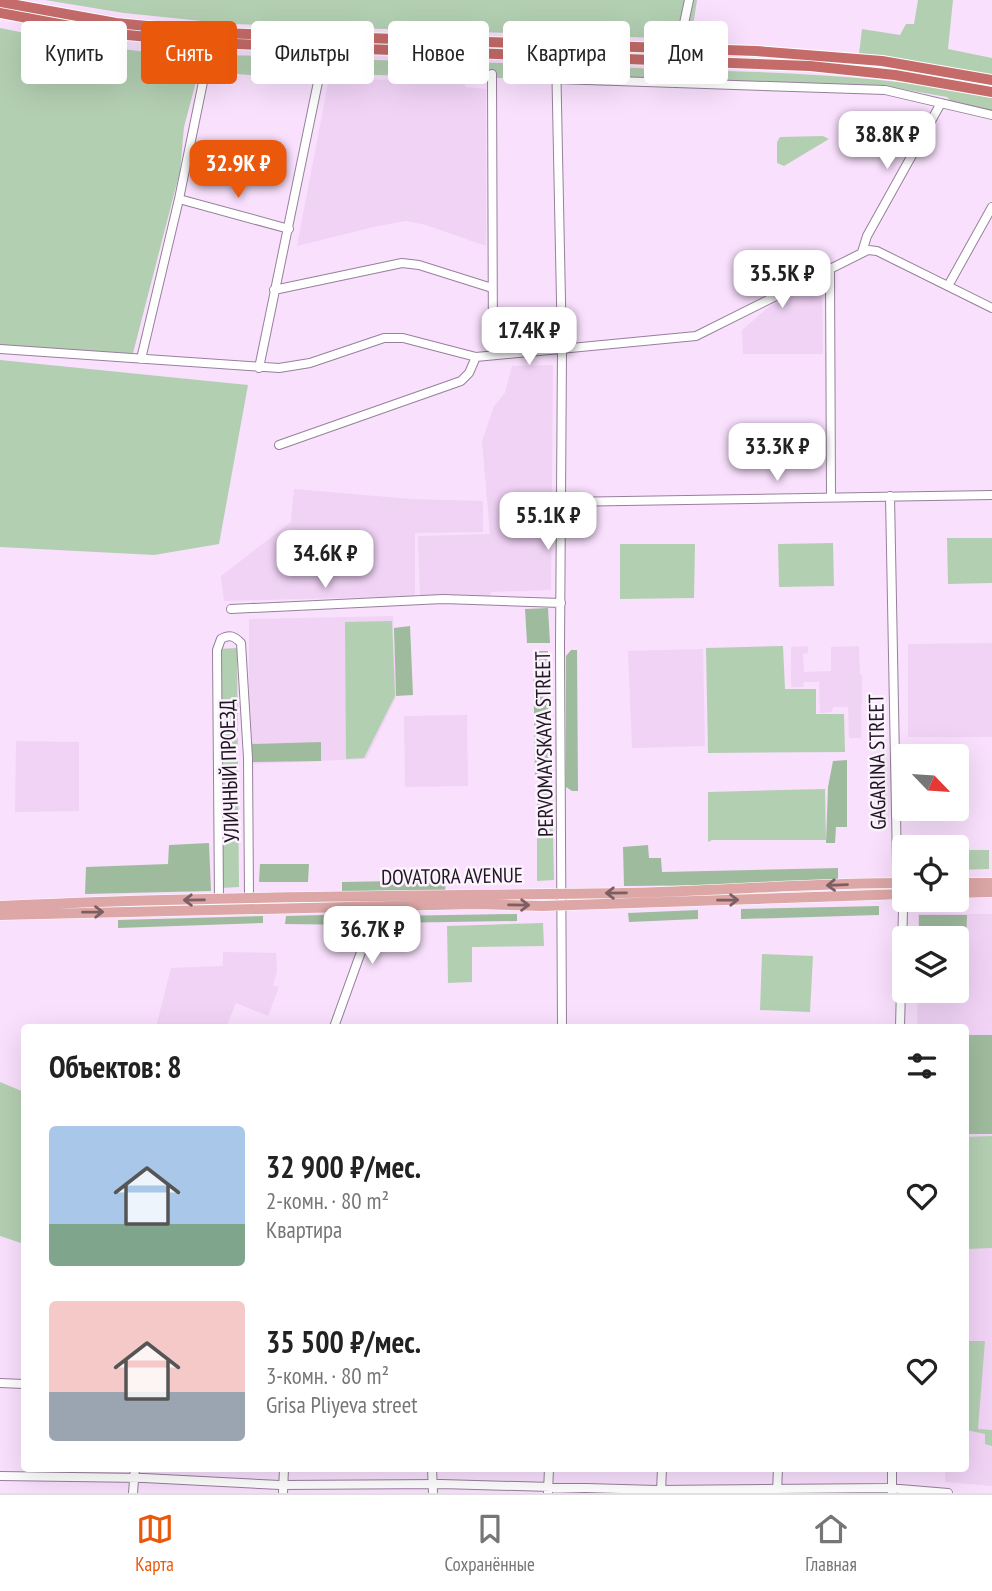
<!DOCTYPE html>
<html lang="ru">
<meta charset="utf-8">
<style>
body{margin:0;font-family:"PT Sans Narrow",sans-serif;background:#f6f6f6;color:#222;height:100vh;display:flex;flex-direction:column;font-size:26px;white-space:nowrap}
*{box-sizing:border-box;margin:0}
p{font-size:23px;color:#767676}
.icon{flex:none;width:38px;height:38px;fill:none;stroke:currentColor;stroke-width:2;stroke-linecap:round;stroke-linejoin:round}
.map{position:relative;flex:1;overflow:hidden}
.side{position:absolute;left:21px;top:1024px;width:948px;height:448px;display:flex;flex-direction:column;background:#fff;border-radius:7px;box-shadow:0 7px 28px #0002}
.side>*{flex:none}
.banner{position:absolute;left:21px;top:21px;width:950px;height:63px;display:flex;gap:14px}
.needle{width:46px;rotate:115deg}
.fabs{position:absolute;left:892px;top:744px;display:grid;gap:14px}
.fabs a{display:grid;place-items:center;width:77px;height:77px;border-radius:7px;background:#fff;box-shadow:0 7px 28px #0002;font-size:35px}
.price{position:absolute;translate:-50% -60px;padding:0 16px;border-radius:14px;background:#fff;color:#222;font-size:23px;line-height:46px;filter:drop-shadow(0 2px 4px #0008)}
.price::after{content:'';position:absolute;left:50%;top:42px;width:21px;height:16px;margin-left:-10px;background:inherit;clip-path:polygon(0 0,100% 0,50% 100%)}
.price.selected{background:#ea580c;color:#fff}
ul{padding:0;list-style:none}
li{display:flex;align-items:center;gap:21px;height:175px;padding:0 28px}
li span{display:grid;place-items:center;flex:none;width:196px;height:140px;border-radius:7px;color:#555}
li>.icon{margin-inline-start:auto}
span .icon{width:84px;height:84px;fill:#fffc;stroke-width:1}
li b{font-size:30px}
h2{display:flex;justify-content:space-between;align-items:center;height:84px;padding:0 28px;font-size:30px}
.tag{padding:0 24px;border-radius:7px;background:#fff;box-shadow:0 7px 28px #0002;font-size:24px;line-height:63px}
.tag.selected{background:#ea580c;color:#fff}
.tab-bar{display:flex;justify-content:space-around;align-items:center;height:98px;border-top:2px solid #e0e0e0;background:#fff;font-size:19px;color:#767676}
.tab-bar a{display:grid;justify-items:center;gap:4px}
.tab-bar .selected{color:#ea580c}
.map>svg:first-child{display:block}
.built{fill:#f1d3f6}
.green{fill:#b3cfb2}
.forest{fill:#9fbb9e}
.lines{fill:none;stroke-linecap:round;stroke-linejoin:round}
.minor-casing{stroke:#96809a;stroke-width:10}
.major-casing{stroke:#fff;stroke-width:11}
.highway-casing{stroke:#fff;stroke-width:12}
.minor{stroke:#fff;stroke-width:8}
.major{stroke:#dca7a6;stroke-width:10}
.highway{stroke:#c56c6b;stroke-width:10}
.oneway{stroke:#7d5e63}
.labels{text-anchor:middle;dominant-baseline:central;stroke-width:5;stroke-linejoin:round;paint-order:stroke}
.street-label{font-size:21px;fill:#1e1620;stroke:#fdf3ff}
</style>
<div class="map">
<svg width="992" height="1493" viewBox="0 0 992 1493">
<rect width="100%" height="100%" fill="#f9e0fd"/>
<path class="built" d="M329 78 465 82V87L486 89V246L426 225 406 221 378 226 297 246Z
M815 283 822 290 823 354H743L742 330 770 306Z
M553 365 551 590 491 592 490 598 420 600 418 536 490 534 482 441 494 406 505 393 512 366Z
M294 489 411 499 483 501V532L415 533V596L224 601 221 576 291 522Z
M393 616 396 698 366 759 249 764V619Z
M992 643V737H908V644Z
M808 646V653L803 654 804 672 831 671V647L859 646 860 674 862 675 861 738H849L848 707H833L832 712 820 713 819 682H804L803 687H791V647Z
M703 649 705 746 632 748 628 651Z
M467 715 468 786 405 787 404 716Z
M16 741 79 742V811L15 812Z
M918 914H992V1486L945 1482V1468H966V1027H917L918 991 957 990V938H918Z
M223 952 276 953 277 971 273 985 279 987 268 1016 236 1003 226 1027H156L171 968 223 966Z"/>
<path class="green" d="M45 0H697L691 39 231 24 124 13Z
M918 0H953L948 49 992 58V75L859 54 862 29 900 35 906 24H914Z
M0 28 75 43 202 59 184 127 180 171 132 357 0 348Z
M216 55 311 57 313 58 310 80 212 72Z
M332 59 538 64 550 74 544 81 541 79 337 74 333 73 327 67Z
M577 65C715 74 856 67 992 98V112L954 104 947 97 884 86 883 89 570 78V70Z
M823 136 829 139 784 166 777 163V142L780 137Z
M0 360 248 385 219 544 154 555 0 547Z
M947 538H992V583L948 584Z
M833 543 834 586 779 587 778 544Z
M620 544H695L694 598 620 599Z
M392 621 395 696 364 758 346 759 345 622Z
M783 646 785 689H816V714H844L845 752 708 753 706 648Z
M237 648 239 887 221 888 219 649Z
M544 788H552L554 880 537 881V804L541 790Z
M825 789 826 840H712L708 842V792Z
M942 841H966L967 850H989V869L957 870V847H942Z
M543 923 544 946 472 947V982L448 983 447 926Z
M762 954 813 956 810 1012 760 1010Z
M0 1082 24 1092V1244L0 1236Z
M992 1136V1248L966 1249V1137Z
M966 1341H985L978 1429 992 1430V1446L985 1444V1434L966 1430Z"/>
<path class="forest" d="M548 608 550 643H527L525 609Z
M410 626 413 695 396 696 394 628Z
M571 650H577L578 791H572L566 787V656Z
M533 651H548L551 775 535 776Z
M321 742V761L251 762V744Z
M847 760V827H836L835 843H826L828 787 833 761Z
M209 843 211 891 85 894 86 867 168 864 169 845Z
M648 845 649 858H661L662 872 838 868V884L624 886 623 847Z
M260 864H309L308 882H259Z
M446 880 445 891 342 892V882Z
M879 906V915L741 919V909Z
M698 910V919L629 922 628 913Z
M362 914 358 925 285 924 286 916Z
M517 914V921L386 923 389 916Z
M919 915H967L966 946H957V938H919Z
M263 916V923L118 928V920Z
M966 1035H992V1134H966Z"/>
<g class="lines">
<g class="minor-casing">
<path id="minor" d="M679 47 689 0
M556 55 562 350 560 646 562 1027
M492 74 493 355
M557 79 885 90 992 115
M179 199 289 229
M862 252 867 236 941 103
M830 271 831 497
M948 286 992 207
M274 290 402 263 419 265 492 288
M0 349 279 368 310 363 384 338H403L476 357 696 336 868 250 877 251 992 308
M141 359 179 199 211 43
M259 368 325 48
M279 445 461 381 469 373 476 357
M890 496 897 866 903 910 900 1027
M562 502 992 495
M231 609 443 599 561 603
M219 899 217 650 221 639C230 634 234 636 241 643L248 758 249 898
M334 1027 379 902
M0 1383 24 1384
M432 1468 433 1493
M0 1476 144 1478 280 1485 441 1484 657 1490 888 1488 948 1493
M133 1493 135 1468
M283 1493 284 1468
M548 1493 549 1468
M661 1493 662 1468
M777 1493 778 1468
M892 1493V1468"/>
</g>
<g class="major-casing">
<path id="major" d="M957 883H992
M957 893 992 892
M0 906C208 896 416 896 624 893 718 891 811 883 905 883
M0 915 476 904 542 906 905 894"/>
</g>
<g class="highway-casing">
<path id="highway" d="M0 2 116 23 220 33 756 51 882 61 992 80
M0 13 107 33 211 43 810 66 895 75 992 92"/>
</g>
<use href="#minor" class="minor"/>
<use href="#major" class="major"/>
<use href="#highway" class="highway"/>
</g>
<defs><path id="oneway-shaft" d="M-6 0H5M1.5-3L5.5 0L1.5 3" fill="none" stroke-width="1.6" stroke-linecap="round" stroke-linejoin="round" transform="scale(1.75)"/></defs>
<g class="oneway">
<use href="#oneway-shaft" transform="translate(837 885) rotate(178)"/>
<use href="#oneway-shaft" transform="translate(616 893) rotate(179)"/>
<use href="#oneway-shaft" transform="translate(194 900) rotate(179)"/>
<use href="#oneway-shaft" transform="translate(728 900) rotate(-1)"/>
<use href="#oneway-shaft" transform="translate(519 905) rotate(1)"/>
<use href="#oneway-shaft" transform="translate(93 912) rotate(-1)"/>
</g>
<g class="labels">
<g class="street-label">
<text transform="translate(544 744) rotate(-91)">PERVOMAYSKAYA STREET</text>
<text transform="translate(877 762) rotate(-91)">GAGARINA STREET</text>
<text transform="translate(229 771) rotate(-92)">УЛИЧНЫЙ ПРОЕЗД</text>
<text transform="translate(452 876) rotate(-1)">DOVATORA AVENUE</text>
</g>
</g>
</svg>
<div class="fabs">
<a><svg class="needle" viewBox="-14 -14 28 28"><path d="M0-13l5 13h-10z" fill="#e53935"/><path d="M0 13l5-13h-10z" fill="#767676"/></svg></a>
<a><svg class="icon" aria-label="locate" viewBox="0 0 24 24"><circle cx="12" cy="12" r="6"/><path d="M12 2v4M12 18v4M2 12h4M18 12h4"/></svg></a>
<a><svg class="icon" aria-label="layers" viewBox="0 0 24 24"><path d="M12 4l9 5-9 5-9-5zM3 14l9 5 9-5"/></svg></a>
</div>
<b class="price" style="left:887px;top:171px">38.8K ₽</b>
<b class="price selected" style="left:238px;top:200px">32.9K ₽</b>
<b class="price" style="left:782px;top:310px">35.5K ₽</b>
<b class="price" style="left:529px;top:367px">17.4K ₽</b>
<b class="price" style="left:777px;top:483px">33.3K ₽</b>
<b class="price" style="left:548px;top:552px">55.1K ₽</b>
<b class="price" style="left:325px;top:590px">34.6K ₽</b>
<b class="price" style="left:372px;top:966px">36.7K ₽</b>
<div class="banner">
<a class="tag">Купить</a>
<a class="tag selected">Снять</a>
<a class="tag">Фильтры</a>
<a class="tag">Новое</a>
<a class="tag">Квартира</a>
<a class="tag">Дом</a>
</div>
<section class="side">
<h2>Объектов: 8<svg class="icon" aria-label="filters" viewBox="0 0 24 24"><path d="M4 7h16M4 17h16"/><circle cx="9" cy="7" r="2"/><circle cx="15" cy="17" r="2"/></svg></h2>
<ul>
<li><span style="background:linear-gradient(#a9c7e8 70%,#7fa58c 0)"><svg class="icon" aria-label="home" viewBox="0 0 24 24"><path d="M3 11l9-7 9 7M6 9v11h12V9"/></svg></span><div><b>32 900 ₽/мес.</b><p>2-комн. · 80 m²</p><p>Квартира</p></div><svg class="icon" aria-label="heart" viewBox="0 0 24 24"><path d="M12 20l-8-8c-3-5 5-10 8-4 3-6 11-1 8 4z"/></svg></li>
<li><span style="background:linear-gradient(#f6c9c9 65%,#9aa5b1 0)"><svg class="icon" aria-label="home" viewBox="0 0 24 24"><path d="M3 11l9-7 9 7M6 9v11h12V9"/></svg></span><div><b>35 500 ₽/мес.</b><p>3-комн. · 80 m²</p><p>Grisa Pliyeva street</p></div><svg class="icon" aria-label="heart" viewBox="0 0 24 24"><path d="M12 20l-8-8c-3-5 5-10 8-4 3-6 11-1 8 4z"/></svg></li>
</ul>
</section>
</div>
<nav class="tab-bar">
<a class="selected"><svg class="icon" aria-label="map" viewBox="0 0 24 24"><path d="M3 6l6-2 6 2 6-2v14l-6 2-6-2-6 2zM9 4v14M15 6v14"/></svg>Карта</a>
<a><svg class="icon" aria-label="saved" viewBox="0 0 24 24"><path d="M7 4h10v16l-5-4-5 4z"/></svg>Сохранённые</a>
<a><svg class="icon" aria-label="home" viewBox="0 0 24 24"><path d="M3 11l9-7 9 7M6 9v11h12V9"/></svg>Главная</a>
</nav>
